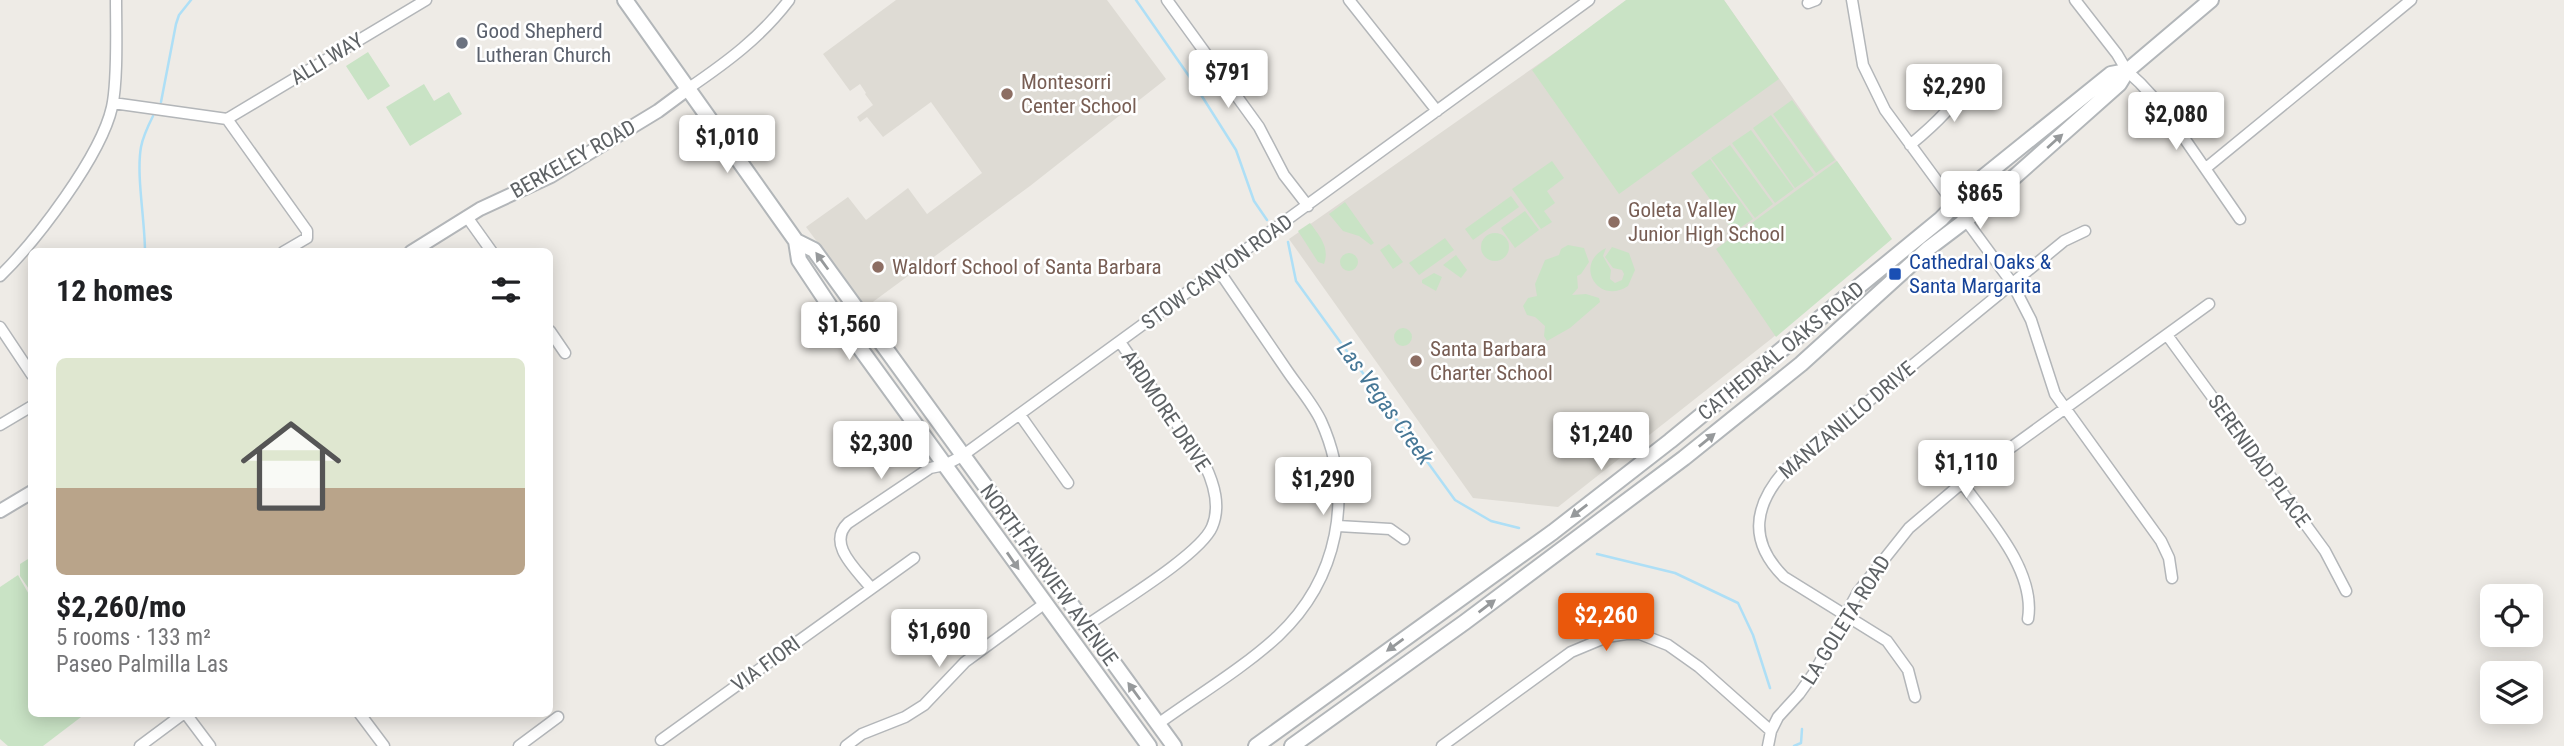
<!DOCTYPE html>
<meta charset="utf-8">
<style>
body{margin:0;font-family:"Roboto Condensed",sans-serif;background:#f6f6f6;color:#202124;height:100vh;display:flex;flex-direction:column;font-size:26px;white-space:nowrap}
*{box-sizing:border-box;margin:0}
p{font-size:23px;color:#757577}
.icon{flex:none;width:38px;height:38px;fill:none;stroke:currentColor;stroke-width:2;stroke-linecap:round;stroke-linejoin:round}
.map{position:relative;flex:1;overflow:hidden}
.details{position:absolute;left:28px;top:248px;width:525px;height:469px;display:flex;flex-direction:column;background:#fff;border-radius:10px;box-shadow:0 4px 18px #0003}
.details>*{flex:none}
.buttons{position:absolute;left:2480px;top:584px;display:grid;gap:14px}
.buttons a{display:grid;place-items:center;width:63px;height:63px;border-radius:10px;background:#fff;box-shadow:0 4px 18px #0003;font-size:35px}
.price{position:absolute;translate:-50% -60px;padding:0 16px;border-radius:7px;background:#fff;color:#222;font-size:23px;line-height:46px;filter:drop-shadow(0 2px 4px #0008)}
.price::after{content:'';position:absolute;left:50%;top:42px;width:21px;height:16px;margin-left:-10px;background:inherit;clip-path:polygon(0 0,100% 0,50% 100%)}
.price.selected{background:#ea580c;color:#fff}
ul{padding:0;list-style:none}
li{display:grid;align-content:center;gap:14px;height:371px;padding:0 28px}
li+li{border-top:2px solid #e0e0e0}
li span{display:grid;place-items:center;height:217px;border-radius:10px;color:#555}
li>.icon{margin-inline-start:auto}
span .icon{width:126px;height:126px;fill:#fffc;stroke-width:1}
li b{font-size:30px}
h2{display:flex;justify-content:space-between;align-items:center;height:84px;padding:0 28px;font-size:30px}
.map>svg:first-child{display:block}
.education{fill:#dedbd4}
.green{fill:#c9e3c5}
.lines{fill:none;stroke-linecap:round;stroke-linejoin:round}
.stream{stroke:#aedff6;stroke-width:2.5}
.minor-casing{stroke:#b3b6b9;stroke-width:13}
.tertiary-casing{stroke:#b3b6b9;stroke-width:16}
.secondary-casing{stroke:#b2b6b9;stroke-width:18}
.minor{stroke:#fff;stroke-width:10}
.tertiary{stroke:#fff;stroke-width:12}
.secondary{stroke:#fff;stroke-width:14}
.oneway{fill:#96999b}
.worship-dot{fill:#6b7280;stroke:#fff;stroke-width:2.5}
.education-dot{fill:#8d6e63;stroke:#fff;stroke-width:2.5}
.transit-dot{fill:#1a4fb4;stroke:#fff;stroke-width:2.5}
.labels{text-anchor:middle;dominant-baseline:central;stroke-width:5;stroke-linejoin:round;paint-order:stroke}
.worship-label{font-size:21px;fill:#5b616d;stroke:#fff;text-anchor:start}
.street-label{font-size:21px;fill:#5e6265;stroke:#fff}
.education-label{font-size:21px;fill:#785e54;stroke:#fff;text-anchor:start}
.transit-label{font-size:21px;fill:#164399;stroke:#fff;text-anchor:start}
.water-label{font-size:23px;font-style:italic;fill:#467796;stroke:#fff}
</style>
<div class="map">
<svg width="2564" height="746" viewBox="0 0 2564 746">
<rect width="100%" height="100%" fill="#eeebe6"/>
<path class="education" d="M896 0H1107L1166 79 1030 186 866 307 806 227 848 197 866 220 908 188 927 214 982 173 931 102 883 137 867 117 860 122 857 117 873 105 865 94 866 93 860 84 850 91 823 54Z
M1630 0H1724L1890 237 1771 339 1558 507 1473 498 1289 239Z"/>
<path class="green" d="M1626 0H1724L1779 79 1619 194 1532 70Z
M368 52 390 86 368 100 346 66Z
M424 84 434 101 449 92 462 114 410 146 386 107Z
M1792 100 1835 160 1816 173 1773 114Z
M1771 115 1814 175 1795 188 1753 128Z
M1751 130 1794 189 1775 203 1732 143Z
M1730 145 1773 204 1755 218 1711 158Z
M1710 159 1753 219 1734 232 1691 173Z
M1552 161 1564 178 1547 191 1555 203 1544 211 1552 222 1541 229 1512 189Z
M1837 161 1892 239 1776 337 1716 249Z
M1511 196 1519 207 1473 240 1465 229Z
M1345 202 1374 243 1371 245 1359 236 1343 231 1329 214Z
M1525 211 1539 230 1515 248 1501 228Z
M1310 223C1320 236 1330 248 1324 264L1318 262 1298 231Z
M1481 247a14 14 0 1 1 28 0a14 14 0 1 1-28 0Z
M1445 238 1454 250 1419 275 1409 263Z
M1389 244 1403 262 1393 269 1380 250Z
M1568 245 1584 248 1589 262 1581 274 1577 276 1578 288 1572 295 1586 294 1599 298 1600 302 1570 328 1547 341 1544 336 1545 326 1535 317 1527 315 1523 306 1528 298 1537 296 1535 284 1545 260 1559 255 1561 249Z
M1612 247 1629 253 1635 270 1628 286C1598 306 1573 264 1606 248L1603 256 1611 270 1610 279 1615 283 1622 280 1624 274 1622 270 1613 268 1605 257Z
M1340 262a9 9 0 1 1 18 0a9 9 0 1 1-18 0Z
M1456 255 1467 270 1461 278 1443 265Z
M1434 273 1442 277 1436 291 1422 283V280Z
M1394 337a9 9 0 1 1 18 0a9 9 0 1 1-18 0Z
M28 559H31V592L20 576V564Z
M18 575 31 598 32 714H85L43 746H8L0 739V587Z"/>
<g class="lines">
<path class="stream" d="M1136 0 1191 79 1236 150 1254 201 1267 220
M161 102 176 24 179 15 191 0
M1288 242 1296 281 1455 500 1491 521 1519 528
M145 252C145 220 136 175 141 147 143 136 148 126 153 116
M1597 554 1675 573 1738 603 1753 635 1770 688
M1794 746 1801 743 1802 729"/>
<g class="minor-casing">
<path id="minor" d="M1167 0 1259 127 1284 175 1308 206
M1349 0 1437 111
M1852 0 1863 65 1885 110 2012 283 2031 320 2055 394 2161 541 2169 558 2172 578
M2075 0 2117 54 2127 71 2140 83 2164 109 2240 219
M1808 3 1816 0
M689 88C727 62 761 37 789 0
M113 103 227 119 307 231V238L283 252
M227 119 426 0
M1910 145C1932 127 1956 105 1970 80
M2206 168 2411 0
M467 217 492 252
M0 276C36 241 101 156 112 107 118 80 116 29 116 0
M0 327 32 375
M550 331 565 353
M2167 335 2325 551 2346 591
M1020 415 1068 483
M0 425 32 406
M1962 483C1989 520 2036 571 2028 619
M1338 526 1390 529 1404 539
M871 588C857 570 826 544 848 523L930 468 945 465 962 456 1589 0
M1086 626C1114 606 1200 555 1212 527 1221 506 1214 484 1205 465L1120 342
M1915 697 1908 670 1887 641 1784 577C1747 540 1754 504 1787 468L2064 241 2085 231
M186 714 210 746
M360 714 384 746
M1158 724C1198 695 1242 669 1278 636 1338 579 1355 496 1321 421 1313 404 1299 388 1288 372 1265 338 1242 305 1219 271
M661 740 914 558
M140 746 183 714
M519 746 558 717
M846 746 862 734 905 717 924 705 965 662 1044 604
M1442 746 1571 652 1607 637 1626 634H1640L1668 645 1699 667 1771 731
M1768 746 1771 731 1778 717 1799 694 1814 673 1858 592 1909 528 1962 483 2209 304"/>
</g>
<g class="tertiary-casing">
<path id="tertiary" d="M411 252 480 209 551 176 658 111 689 88
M0 511 32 492"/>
</g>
<g class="secondary-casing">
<path id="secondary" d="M625 0 796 241 799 260 833 311 1149 746
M796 241 814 250 1174 746
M1256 746 1553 532 1670 441 1941 219 1977 182 2111 74 2127 71
M1292 746 1465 622 1684 458 1801 364 1929 248 1966 220 2119 84 2127 71 2211 0"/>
</g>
<use href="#minor" class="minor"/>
<use href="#tertiary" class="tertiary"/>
<use href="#secondary" class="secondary"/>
</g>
<defs><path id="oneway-solid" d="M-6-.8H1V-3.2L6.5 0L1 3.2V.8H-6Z" transform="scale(1.75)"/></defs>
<g class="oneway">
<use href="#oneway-solid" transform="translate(2055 141) rotate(-42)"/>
<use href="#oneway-solid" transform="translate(822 261) rotate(-126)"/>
<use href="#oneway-solid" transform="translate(1707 440) rotate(-39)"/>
<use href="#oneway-solid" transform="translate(1579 511) rotate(142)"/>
<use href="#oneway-solid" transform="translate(1013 561) rotate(55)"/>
<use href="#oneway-solid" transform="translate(1487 606) rotate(-37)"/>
<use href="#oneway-solid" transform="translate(1395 645) rotate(144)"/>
<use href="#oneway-solid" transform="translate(1134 691) rotate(-126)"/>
</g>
<circle class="worship-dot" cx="462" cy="43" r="7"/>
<g class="education-dot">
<circle cx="1007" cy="94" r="7"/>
<circle cx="1614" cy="222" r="7"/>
<circle cx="878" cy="267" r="7"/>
<circle cx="1416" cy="361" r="7"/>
</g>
<rect class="transit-dot" x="1888" y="267" width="14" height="14" rx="3.5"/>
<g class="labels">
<g class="worship-label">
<text x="476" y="31">Good Shepherd<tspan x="476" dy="24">Lutheran Church</tspan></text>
</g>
<g class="street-label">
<text transform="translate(327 59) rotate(-31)">ALLI WAY</text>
<text transform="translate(573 159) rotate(-29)">BERKELEY ROAD</text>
<text transform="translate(1217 272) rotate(-36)">STOW CANYON ROAD</text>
<text transform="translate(1781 351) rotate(-39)">CATHEDRAL OAKS ROAD</text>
<text transform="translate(1166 411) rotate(56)">ARDMORE DRIVE</text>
<text transform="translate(1847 420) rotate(-40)">MANZANILLO DRIVE</text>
<text transform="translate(2259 461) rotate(54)">SERENIDAD PLACE</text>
<text transform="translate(1049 575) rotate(54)">NORTH FAIRVIEW AVENUE</text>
<text transform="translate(1846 620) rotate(-58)">LA GOLETA ROAD</text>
<text transform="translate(766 664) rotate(-36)">VIA FIORI</text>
</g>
<g class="education-label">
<text x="1021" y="82">Montesorri<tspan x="1021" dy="24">Center School</tspan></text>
<text x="1628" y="210">Goleta Valley<tspan x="1628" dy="24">Junior High School</tspan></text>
<text x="892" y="267">Waldorf School of Santa Barbara</text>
<text x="1430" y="349">Santa Barbara<tspan x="1430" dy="24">Charter School</tspan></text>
</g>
<g class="transit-label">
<text x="1909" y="262">Cathedral Oaks &amp;<tspan x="1909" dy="24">Santa Margarita</tspan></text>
</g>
<g class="water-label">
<text transform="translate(1385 403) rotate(54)">Las Vegas Creek</text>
</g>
</g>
</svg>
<div class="buttons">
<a><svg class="icon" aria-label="locate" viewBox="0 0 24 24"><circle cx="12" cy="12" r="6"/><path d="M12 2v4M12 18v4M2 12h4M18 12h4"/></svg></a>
<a><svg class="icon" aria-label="layers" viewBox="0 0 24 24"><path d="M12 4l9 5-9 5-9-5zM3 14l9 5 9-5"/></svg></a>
</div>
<b class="price" style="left:1228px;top:110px">$791</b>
<b class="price" style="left:1954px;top:124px">$2,290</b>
<b class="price" style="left:2176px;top:152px">$2,080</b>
<b class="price" style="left:727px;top:175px">$1,010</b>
<b class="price" style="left:1980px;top:231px">$865</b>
<b class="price" style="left:849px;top:362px">$1,560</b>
<b class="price" style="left:1601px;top:472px">$1,240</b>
<b class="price" style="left:881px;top:481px">$2,300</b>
<b class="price" style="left:1966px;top:500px">$1,110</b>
<b class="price" style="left:1323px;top:517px">$1,290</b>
<b class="price selected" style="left:1606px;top:653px">$2,260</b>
<b class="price" style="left:939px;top:669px">$1,690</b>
<section class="details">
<h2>12 homes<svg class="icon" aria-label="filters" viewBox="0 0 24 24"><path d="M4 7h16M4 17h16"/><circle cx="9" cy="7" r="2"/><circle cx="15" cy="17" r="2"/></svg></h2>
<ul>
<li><span style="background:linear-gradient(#dfe7d0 60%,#b9a48a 0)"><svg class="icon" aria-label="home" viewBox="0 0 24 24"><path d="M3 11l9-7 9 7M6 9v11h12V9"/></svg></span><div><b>$2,260/mo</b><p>5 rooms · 133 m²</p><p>Paseo Palmilla Las</p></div></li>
</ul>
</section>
</div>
